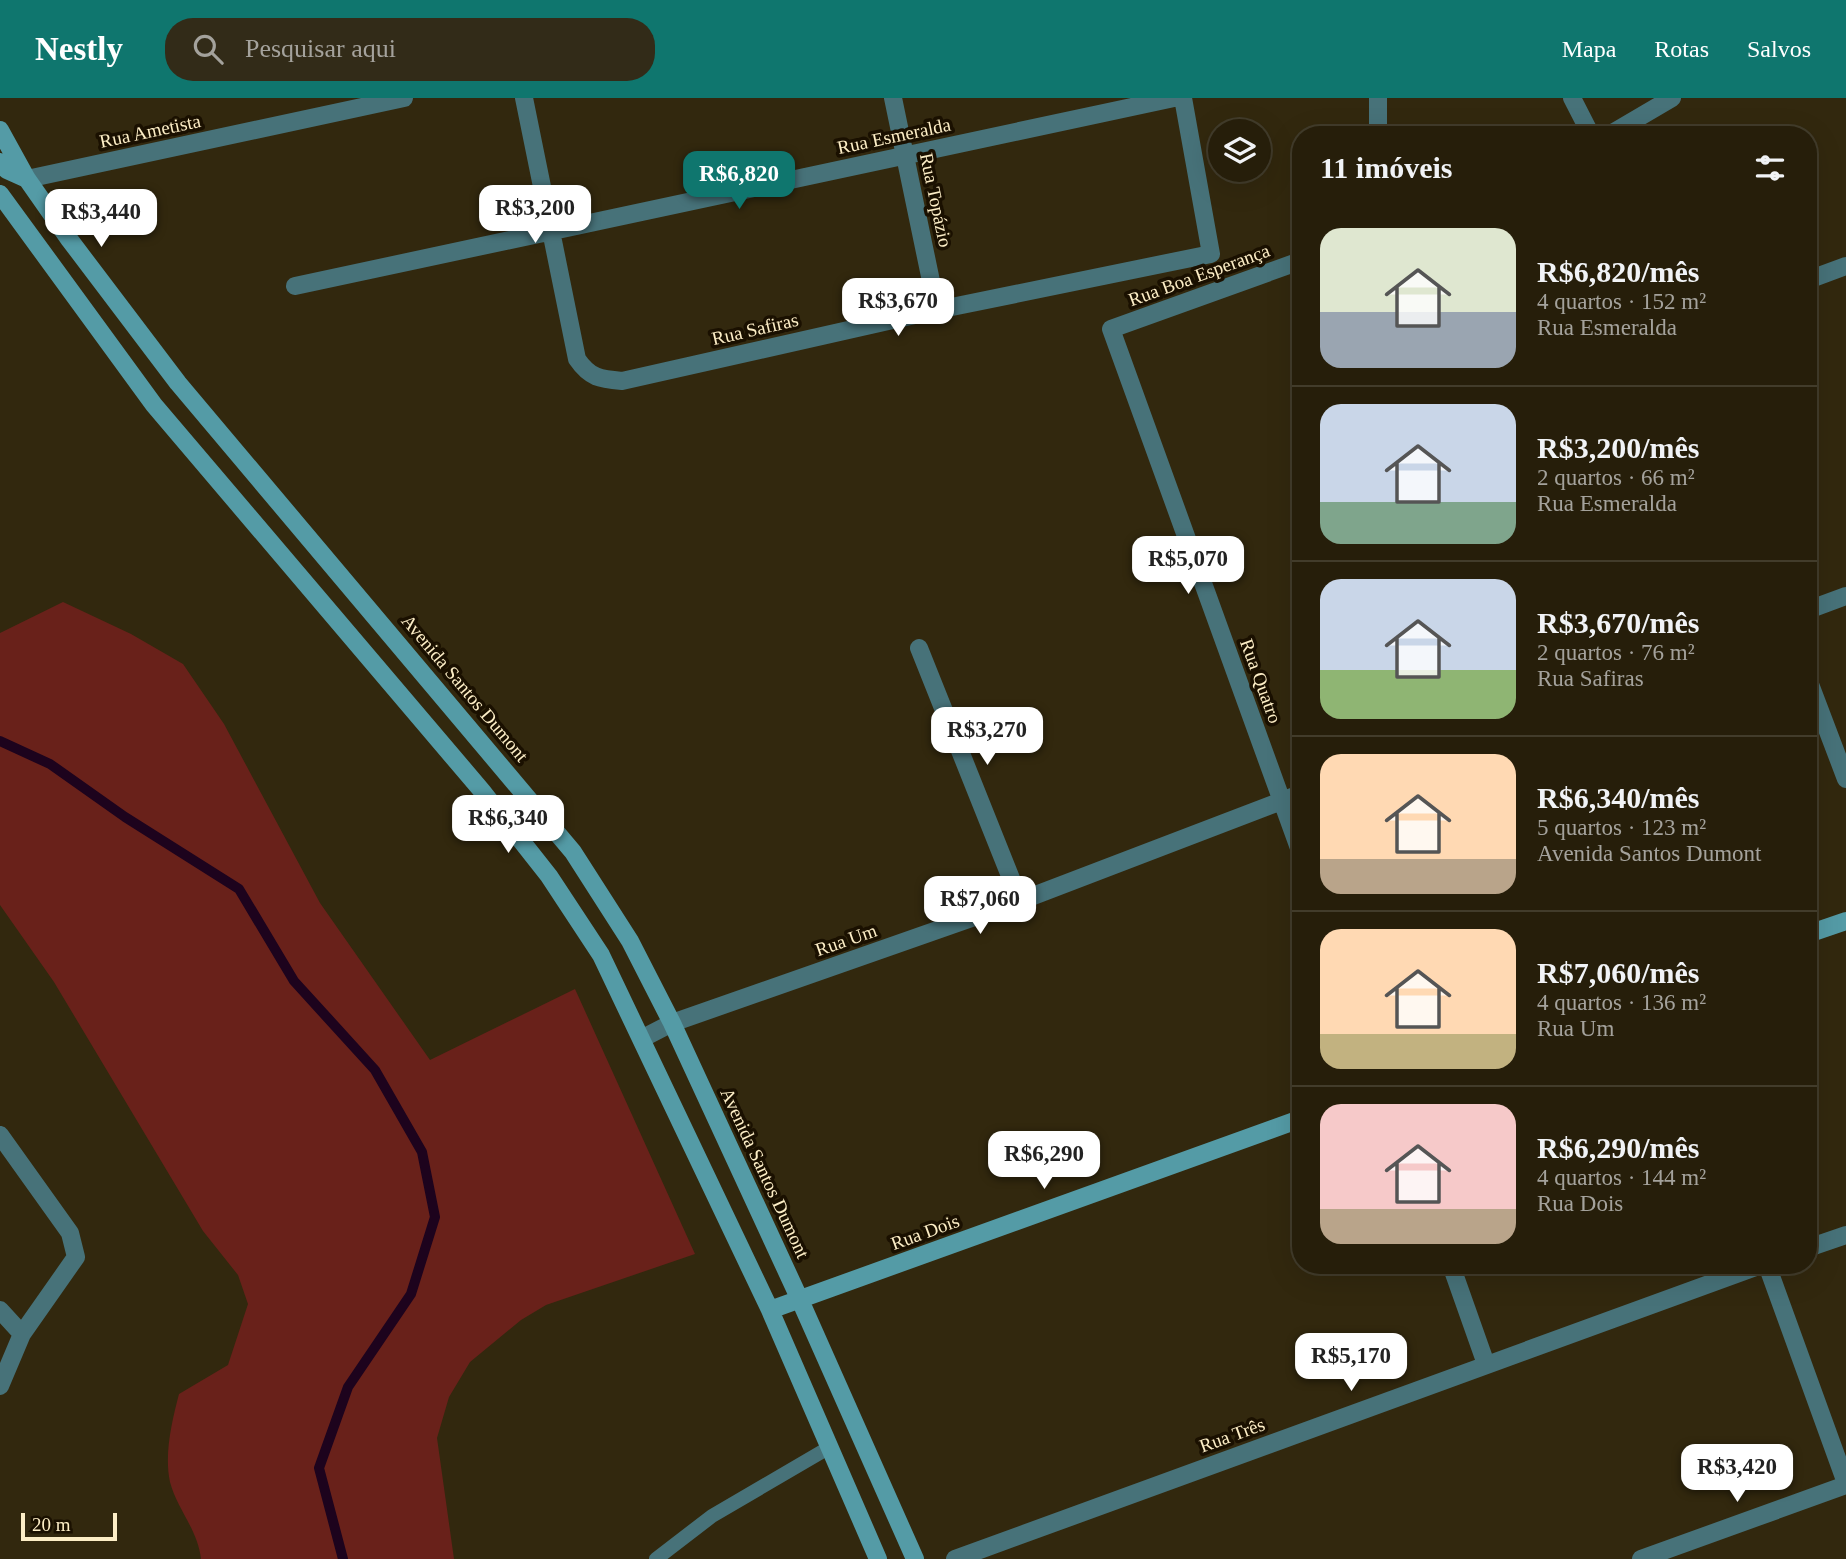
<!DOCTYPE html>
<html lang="pt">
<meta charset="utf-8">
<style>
body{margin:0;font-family:Georgia,serif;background:#322b18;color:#f1f3f6;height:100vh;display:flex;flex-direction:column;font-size:26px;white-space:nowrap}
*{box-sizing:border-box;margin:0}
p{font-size:23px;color:#a4a29c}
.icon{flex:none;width:38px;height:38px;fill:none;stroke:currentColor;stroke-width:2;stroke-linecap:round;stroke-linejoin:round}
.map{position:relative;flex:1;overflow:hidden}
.side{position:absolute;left:1292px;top:28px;width:525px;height:1148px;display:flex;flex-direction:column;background:#261e0a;border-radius:28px;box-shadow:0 7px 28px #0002,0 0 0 2px #423c2b}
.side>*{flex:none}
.controls{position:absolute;left:1208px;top:21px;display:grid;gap:14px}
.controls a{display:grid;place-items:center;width:63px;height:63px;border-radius:50%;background:#261e0a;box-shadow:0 7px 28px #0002,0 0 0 2px #423c2b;font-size:35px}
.scale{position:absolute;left:21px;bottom:18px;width:96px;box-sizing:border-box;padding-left:7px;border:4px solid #fdeec6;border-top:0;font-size:19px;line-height:24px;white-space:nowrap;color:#fdeec6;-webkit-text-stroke:5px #1a1000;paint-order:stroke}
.price{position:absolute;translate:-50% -60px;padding:0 16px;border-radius:14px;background:#fff;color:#222;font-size:23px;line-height:46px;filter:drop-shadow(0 2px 4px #0008)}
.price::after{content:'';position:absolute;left:50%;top:42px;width:21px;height:16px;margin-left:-10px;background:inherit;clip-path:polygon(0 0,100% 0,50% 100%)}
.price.current{background:#0f766e;color:#fff}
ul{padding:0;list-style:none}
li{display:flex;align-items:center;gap:21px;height:175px;padding:0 28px}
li+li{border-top:2px solid #423c2b}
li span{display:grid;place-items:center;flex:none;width:196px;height:140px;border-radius:21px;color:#555}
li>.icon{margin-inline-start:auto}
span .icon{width:84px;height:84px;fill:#fffc;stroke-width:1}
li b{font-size:30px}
h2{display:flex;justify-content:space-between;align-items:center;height:84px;padding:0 28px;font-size:30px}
header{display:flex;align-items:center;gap:42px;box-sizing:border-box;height:98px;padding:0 35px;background:#0f766e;color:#fff}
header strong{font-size:33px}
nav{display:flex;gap:38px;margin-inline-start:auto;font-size:24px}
.search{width:490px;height:63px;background:#322b18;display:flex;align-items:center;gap:18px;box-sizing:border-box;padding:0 24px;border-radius:28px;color:#a4a29c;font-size:26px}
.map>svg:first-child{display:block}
.green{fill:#69211a}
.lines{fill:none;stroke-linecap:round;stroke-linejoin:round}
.stream{stroke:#1d031d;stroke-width:10}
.lane{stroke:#477279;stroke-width:14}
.street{stroke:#477279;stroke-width:18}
.secondary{stroke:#549ba6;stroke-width:18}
.labels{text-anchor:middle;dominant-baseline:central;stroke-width:7;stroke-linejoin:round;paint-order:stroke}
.street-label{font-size:19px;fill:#fdeec6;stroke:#1a1000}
</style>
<header>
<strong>Nestly</strong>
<div class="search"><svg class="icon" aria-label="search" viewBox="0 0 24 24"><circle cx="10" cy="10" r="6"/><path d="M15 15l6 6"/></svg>Pesquisar aqui</div>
<nav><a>Mapa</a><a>Rotas</a><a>Salvos</a></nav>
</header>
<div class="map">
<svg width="1846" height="1461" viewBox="0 0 1846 1461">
<rect width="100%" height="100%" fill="#32280e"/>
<path class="green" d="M63 504 131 536 183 566 224 626 320 805 430 962 575 891 695 1156 546 1207 521 1222 470 1264 449 1299 437 1340 454 1461H201C198 1432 177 1411 170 1384 164 1356 172 1323 179 1296L228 1267 248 1206 238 1177 203 1133 54 884 0 807V535Z"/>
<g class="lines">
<path class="stream" d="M0 643 50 666 125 719 239 791 294 883 375 972 422 1054 435 1119 411 1196 348 1289 319 1370 343 1461"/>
<path class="lane" d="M656 1461 712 1418 830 1349"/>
<path class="street" d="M524 0 577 261C590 280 600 281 622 283L937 212 1211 156 1183 0
M893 0 937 212
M1378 0V37
M1572 0 1591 37
M1609 37 1672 0
M27 81 404 0
M1300 163 1111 231 1300 753
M1808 182 1846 168
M295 188 1174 0
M1808 512 1846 498
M919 550 1020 803
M1808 581 1846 681
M643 940 672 925 1020 803 1300 696
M0 1037 70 1135 76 1159 22 1236 0 1288
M1808 1150 1846 1137
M1451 1167 1486 1266
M1767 1167 1846 1385
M0 1212 22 1236
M955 1461 1761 1167
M1641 1461 1846 1387"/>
<path class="secondary" d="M0 32 27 81 69 141 178 285 573 754 630 843 672 925 800 1202 915 1461
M0 64 7 72 27 81
M0 96 154 307 482 693 549 778 601 857 770 1212 878 1461
M1808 836 1846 823
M770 1212 1300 1021"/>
</g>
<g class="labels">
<g class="street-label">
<text transform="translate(150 33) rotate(-12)">Rua Ametista</text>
<text transform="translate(894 38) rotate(-12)">Rua Esmeralda</text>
<text transform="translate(936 102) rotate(78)">Rua Topázio</text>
<text transform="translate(1199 177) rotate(-20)">Rua Boa Esperança</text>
<text transform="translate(755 231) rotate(-13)">Rua Safiras</text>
<text transform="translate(1261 583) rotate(70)">Rua Quatro</text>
<text transform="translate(465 590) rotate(50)">Avenida Santos Dumont</text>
<text transform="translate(846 842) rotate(-19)">Rua Um</text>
<text transform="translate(765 1075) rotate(65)">Avenida Santos Dumont</text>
<text transform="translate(925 1134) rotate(-20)">Rua Dois</text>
<text transform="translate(1232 1337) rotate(-20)">Rua Três</text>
</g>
</g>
</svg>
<div class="controls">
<a><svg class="icon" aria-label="layers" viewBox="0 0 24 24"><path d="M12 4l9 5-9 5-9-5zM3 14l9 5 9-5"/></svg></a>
</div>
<div class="scale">20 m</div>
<b class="price current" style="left:739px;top:113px">R$6,820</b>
<b class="price" style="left:535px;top:147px">R$3,200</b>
<b class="price" style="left:101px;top:151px">R$3,440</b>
<b class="price" style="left:898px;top:240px">R$3,670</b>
<b class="price" style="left:1188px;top:498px">R$5,070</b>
<b class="price" style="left:987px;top:669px">R$3,270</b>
<b class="price" style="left:508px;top:757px">R$6,340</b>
<b class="price" style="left:980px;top:838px">R$7,060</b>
<b class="price" style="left:1044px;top:1093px">R$6,290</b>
<b class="price" style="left:1351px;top:1295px">R$5,170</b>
<b class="price" style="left:1737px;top:1406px">R$3,420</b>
<section class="side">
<h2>11 imóveis<svg class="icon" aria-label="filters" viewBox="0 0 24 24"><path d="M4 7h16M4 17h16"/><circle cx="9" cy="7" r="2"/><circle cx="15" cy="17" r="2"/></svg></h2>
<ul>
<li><span style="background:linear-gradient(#dfe7d0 60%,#9aa5b1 0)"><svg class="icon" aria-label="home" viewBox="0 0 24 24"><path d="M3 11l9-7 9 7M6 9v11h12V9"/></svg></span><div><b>R$6,820/mês</b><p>4 quartos · 152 m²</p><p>Rua Esmeralda</p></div></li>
<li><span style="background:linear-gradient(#c9d6e8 70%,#7fa58c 0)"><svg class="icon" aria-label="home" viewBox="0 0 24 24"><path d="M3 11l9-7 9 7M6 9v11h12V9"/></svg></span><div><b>R$3,200/mês</b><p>2 quartos · 66 m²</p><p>Rua Esmeralda</p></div></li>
<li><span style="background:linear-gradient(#c9d6e8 65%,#8fb573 0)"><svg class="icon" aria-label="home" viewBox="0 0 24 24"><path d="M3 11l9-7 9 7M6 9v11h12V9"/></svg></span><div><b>R$3,670/mês</b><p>2 quartos · 76 m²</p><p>Rua Safiras</p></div></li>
<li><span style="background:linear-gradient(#ffd9b3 75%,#b9a48a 0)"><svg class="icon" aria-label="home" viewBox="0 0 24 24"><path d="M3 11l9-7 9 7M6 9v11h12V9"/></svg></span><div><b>R$6,340/mês</b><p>5 quartos · 123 m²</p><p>Avenida Santos Dumont</p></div></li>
<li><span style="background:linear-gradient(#ffd9b3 75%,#c2b280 0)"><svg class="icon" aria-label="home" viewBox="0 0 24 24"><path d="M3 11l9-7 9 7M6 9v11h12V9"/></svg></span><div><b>R$7,060/mês</b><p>4 quartos · 136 m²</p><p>Rua Um</p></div></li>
<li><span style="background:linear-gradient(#f6c9c9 75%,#b9a48a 0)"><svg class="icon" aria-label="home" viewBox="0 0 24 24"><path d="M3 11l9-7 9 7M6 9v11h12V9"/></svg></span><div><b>R$6,290/mês</b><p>4 quartos · 144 m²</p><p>Rua Dois</p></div></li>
</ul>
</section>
</div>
